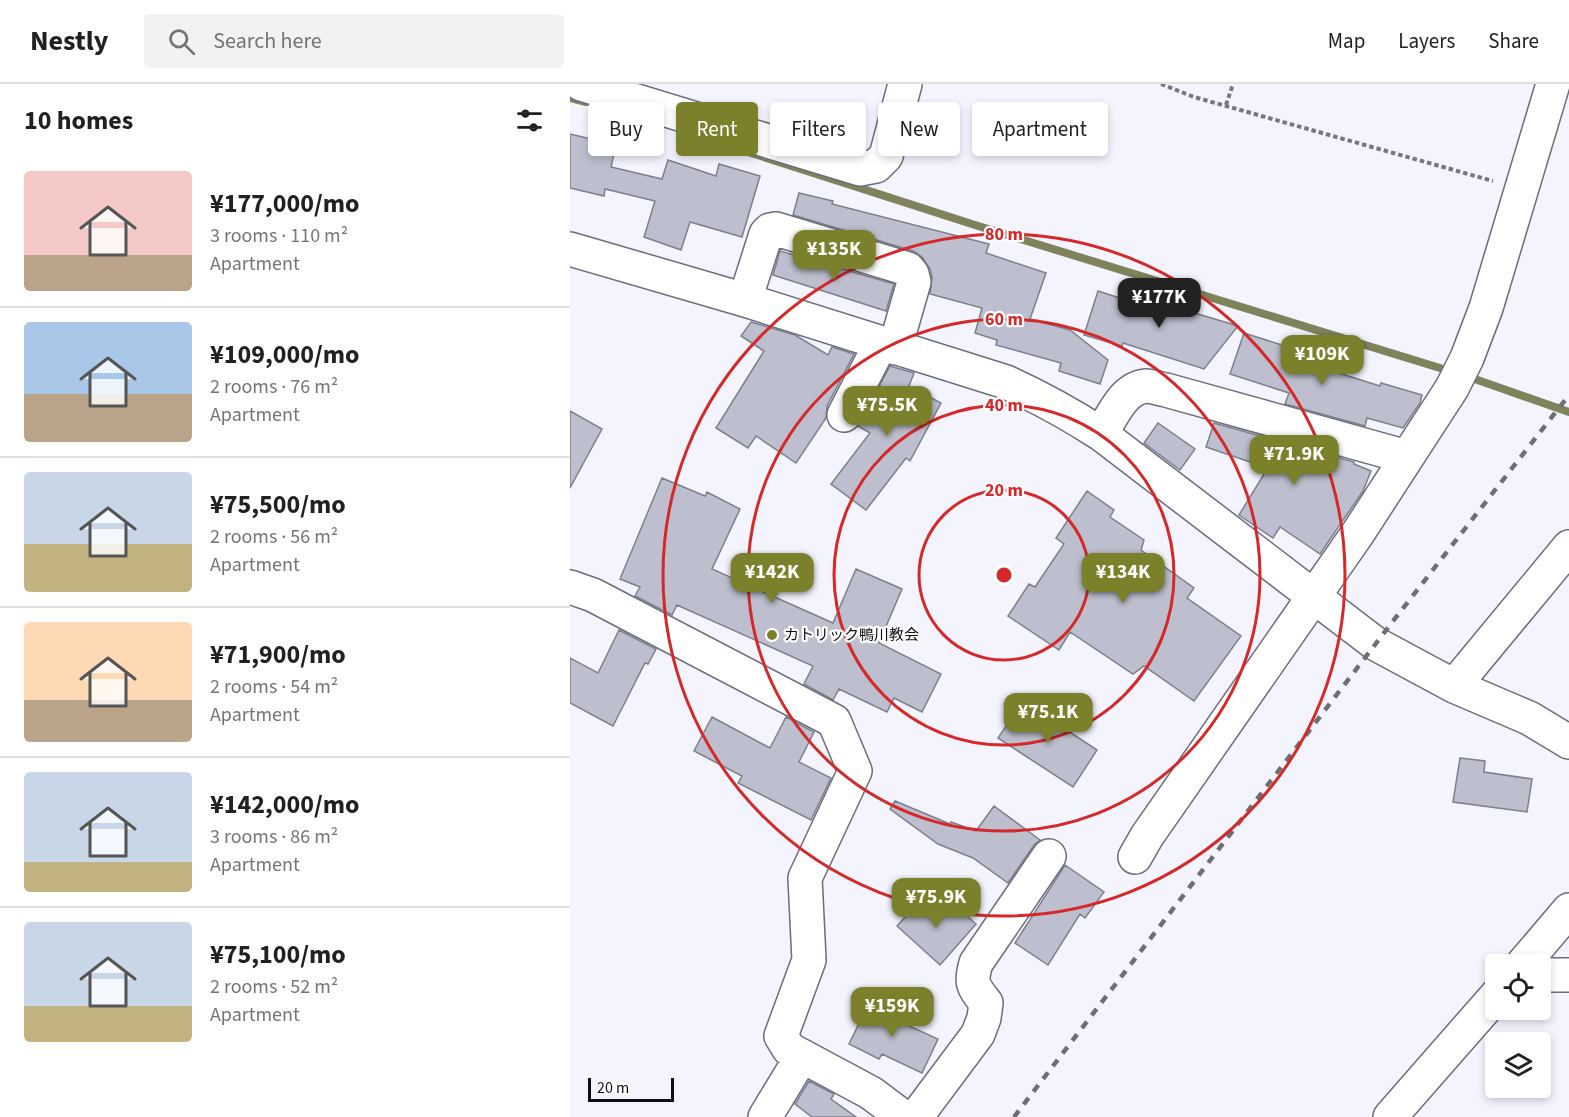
<!DOCTYPE html>
<meta charset="utf-8">
<style>
body{margin:0;font-family:"Source Sans 3","Noto Sans JP",sans-serif;background:#f2f2f2;color:#202124;height:100vh;display:flex;flex-direction:column;font-size:22px;white-space:nowrap}
*{box-sizing:border-box;margin:0}
p{font-size:20px;color:#757577}
.icon{flex:none;width:33px;height:33px;fill:none;stroke:currentColor;stroke-width:2;stroke-linecap:round;stroke-linejoin:round}
.map{position:relative;flex:1;overflow:hidden}
.sheet{display:flex;flex-direction:column;background:#fff;width:570px}
.sheet>*{flex:none}
.hud{position:absolute;left:18px;top:18px;width:570px;height:54px;display:flex;gap:12px}
.controls{position:absolute;left:915px;top:870px;display:grid;gap:12px}
.controls a{display:grid;place-items:center;width:66px;height:66px;border-radius:6px;background:#fff;box-shadow:0 3px 9px #0003;font-size:30px}
.scale{position:absolute;left:18px;bottom:15px;width:86px;box-sizing:border-box;padding-left:6px;border:3px solid #0e0f14;border-top:0;font-size:16px;line-height:21px;white-space:nowrap;color:#0e0f14;-webkit-text-stroke:4px #fff;paint-order:stroke}
.price{position:absolute;translate:-50% -51px;padding:0 14px;border-radius:12px;background:#7b802a;color:#fff;font-size:20px;line-height:39px;filter:drop-shadow(0 2px 3px #0008)}
.price::after{content:'';position:absolute;left:50%;top:36px;width:18px;height:14px;margin-left:-9px;background:inherit;clip-path:polygon(0 0,100% 0,50% 100%)}
.price.current{background:#222;color:#fff}
ul{padding:0;list-style:none}
li{display:flex;align-items:center;gap:18px;height:150px;padding:0 24px}
li+li{border-top:2px solid #e0e0e0}
li span{display:grid;place-items:center;flex:none;width:168px;height:120px;border-radius:6px;color:#555}
li>.icon{margin-inline-start:auto}
span .icon{width:72px;height:72px;fill:#fffc;stroke-width:1}
li b{font-size:26px}
h2{display:flex;justify-content:space-between;align-items:center;height:72px;padding:0 24px;font-size:26px}
.pill{padding:0 21px;border-radius:6px;background:#fff;box-shadow:0 3px 9px #0003;font-size:21px;line-height:54px}
.pill.current{background:#7b802a;color:#fff}
header{display:flex;align-items:center;gap:36px;box-sizing:border-box;height:84px;padding:0 30px;background:#fff;border-bottom:2px solid #e0e0e0}
header strong{font-size:28px}
nav{display:flex;gap:33px;margin-inline-start:auto;font-size:21px}
.search{width:420px;height:54px;background:#f2f2f2;display:flex;align-items:center;gap:15px;box-sizing:border-box;padding:0 21px;border-radius:6px;color:#757577;font-size:22px}
main{display:flex;flex:1;min-height:0}
.map>svg:first-child{display:block}
.lines{fill:none;stroke-linecap:round;stroke-linejoin:round}
.stream{stroke:#7f825b;stroke-width:8}
.building{fill:#bdbfce;stroke:#7d7f8c;stroke-width:1.5}
.street-casing{stroke:#6b6d7a;stroke-width:36}
.path{stroke:#76777e;stroke-width:4;stroke-dasharray:4.5 3;stroke-linecap:butt}
.street{stroke:#fff;stroke-width:33}
.rail{stroke:#6e6f76;stroke-width:4.5;stroke-dasharray:8 8;stroke-linecap:butt}
.ring{fill:none;stroke:#d62828;stroke-width:3}
.poi-dot{fill:#7b802a;stroke:#fff;stroke-width:2}
.labels{text-anchor:middle;dominant-baseline:central;stroke-width:4.5;stroke-linejoin:round;paint-order:stroke}
.poi-label{font-size:15px;fill:#0e0f14;stroke:#fff;text-anchor:start}
.centre{fill:#d62828;stroke:#fff;stroke-width:3}
.ring-label{font-size:18px;text-anchor:middle;font-weight:bold;fill:#d62828;stroke:#fff;stroke-width:4.5;stroke-linejoin:round;paint-order:stroke}
</style>
<header>
<strong>Nestly</strong>
<div class="search"><svg class="icon" aria-label="search" viewBox="0 0 24 24"><circle cx="10" cy="10" r="6"/><path d="M15 15l6 6"/></svg>Search here</div>
<nav><a>Map</a><a>Layers</a><a>Share</a></nav>
</header>
<main>
<section class="sheet">
<h2>10 homes<svg class="icon" aria-label="filters" viewBox="0 0 24 24"><path d="M4 7h16M4 17h16"/><circle cx="9" cy="7" r="2"/><circle cx="15" cy="17" r="2"/></svg></h2>
<ul>
<li><span style="background:linear-gradient(#f6c9c9 70%,#b9a48a 0)"><svg class="icon" aria-label="home" viewBox="0 0 24 24"><path d="M3 11l9-7 9 7M6 9v11h12V9"/></svg></span><div><b>¥177,000/mo</b><p>3 rooms · 110 m²</p><p>Apartment</p></div></li>
<li><span style="background:linear-gradient(#a9c7e8 60%,#b9a48a 0)"><svg class="icon" aria-label="home" viewBox="0 0 24 24"><path d="M3 11l9-7 9 7M6 9v11h12V9"/></svg></span><div><b>¥109,000/mo</b><p>2 rooms · 76 m²</p><p>Apartment</p></div></li>
<li><span style="background:linear-gradient(#c9d6e8 60%,#c2b280 0)"><svg class="icon" aria-label="home" viewBox="0 0 24 24"><path d="M3 11l9-7 9 7M6 9v11h12V9"/></svg></span><div><b>¥75,500/mo</b><p>2 rooms · 56 m²</p><p>Apartment</p></div></li>
<li><span style="background:linear-gradient(#ffd9b3 65%,#b9a48a 0)"><svg class="icon" aria-label="home" viewBox="0 0 24 24"><path d="M3 11l9-7 9 7M6 9v11h12V9"/></svg></span><div><b>¥71,900/mo</b><p>2 rooms · 54 m²</p><p>Apartment</p></div></li>
<li><span style="background:linear-gradient(#c9d6e8 75%,#c2b280 0)"><svg class="icon" aria-label="home" viewBox="0 0 24 24"><path d="M3 11l9-7 9 7M6 9v11h12V9"/></svg></span><div><b>¥142,000/mo</b><p>3 rooms · 86 m²</p><p>Apartment</p></div></li>
<li><span style="background:linear-gradient(#c9d6e8 70%,#c2b280 0)"><svg class="icon" aria-label="home" viewBox="0 0 24 24"><path d="M3 11l9-7 9 7M6 9v11h12V9"/></svg></span><div><b>¥75,100/mo</b><p>2 rooms · 52 m²</p><p>Apartment</p></div></li>
</ul>
</section>
<div class="map">
<svg width="999" height="1033" viewBox="0 0 999 1033">
<rect width="100%" height="100%" fill="#f3f4fe"/>
<g class="lines">
<path class="stream" d="M0 14 16 18
M172 66 405 141 870 284
M899 293 999 328"/>
</g>
<path class="building" d="M0 50 46 61 41 83 92 95 98 76 146 92 149 80 190 92 172 153 120 138 111 166 74 153 85 117 35 105 34 112 0 104Z
M229 109 263 117 262 120 419 160 416 169 476 189 460 235 500 246 538 276 530 300 489 287 491 279 426 261 427 256 405 249 412 224 360 210 362 193 360 185 352 173 343 167 223 131Z
M210 167 324 200 316 227 203 191Z
M528 207 581 224 584 214 619 224 618 227 668 242 634 285 553 259 552 262 514 251Z
M181 238 225 251 258 271 262 263 284 270 257 322 256 334 226 379 186 352 178 364 146 344 194 267 171 252Z
M674 249 718 263 715 272 810 302 811 299 852 311 850 319 833 344 797 334 795 342 715 320 719 309 660 290Z
M320 282 344 289 339 302 371 319 340 377 336 374 296 426 261 400 300 349 288 342Z
M0 327 32 345 0 404Z
M588 339 625 365 610 386 574 359Z
M644 339 784 378V380L801 387 793 407 750 470 710 443 703 454 669 431 696 387 688 383 689 381 636 363Z
M92 394 135 412 137 408 170 425 142 485 263 539 286 485 332 505 309 559 371 590 352 628 324 614 317 628 269 605 263 616 234 600 243 582 107 521 102 531 65 512 70 503 50 495Z
M517 407 544 426 540 433 574 456 571 466 624 504 617 514 671 552 624 617 574 582 563 590 500 548 489 566 438 532 459 500 465 503 494 460 486 454Z
M49 546 86 565 78 580 75 579 43 642 0 619V574L28 589Z
M453 617 527 666 503 703 428 654Z
M142 633 200 664 216 633 244 648 229 678 261 694 241 736 168 699 172 692 124 667Z
M890 674 915 677 914 688 962 695 957 728 883 718Z
M325 717 380 740 381 738 406 747 424 722 470 756 464 761 438 799 403 774 368 760 320 725Z
M495 781 534 808 515 834 510 830 478 881 445 859Z
M354 812 377 832 386 823 406 840 370 881 327 842Z
M301 915 332 930 328 937 368 955 352 989 312 970 309 975 279 960Z
M239 997 264 1010 261 1015 286 1033H242L225 1020Z"/>
<g class="lines">
<g class="street-casing">
<path id="street" d="M11 0 290 85 306 82 316 72 335 0
M0 165 175 216 436 298C469 313 500 330 531 350L806 560 884 602 959 634 999 658
M175 216 196 150 200 146 206 145 338 185 342 190 344 198 325 264
M274 331 311 259
M531 350C542 333 553 304 576 302 582 302 590 305 596 306L837 373
M0 503 23 511 264 637 285 687 235 794 239 876 211 952 219 965 301 1009 333 1033
M884 602 999 463
M565 773 577 752 788 449 882 304 897 274 916 224 983 0
M953 880 999 826
M970 891H999
M195 1033 232 972
M346 1033 408 950 414 934 416 919C403 902 400 900 406 879L479 772
M820 1033 926 912"/>
</g>
<path class="path" d="M591 0 624 13 923 97
M656 21 663 0"/>
<use href="#street" class="street"/>
<path class="rail" d="M444 1033 820 541 999 311"/>
</g>
<g class="ring">
<circle cx="434" cy="491" r="85"/>
<circle cx="434" cy="491" r="170"/>
<circle cx="434" cy="491" r="256"/>
<circle cx="434" cy="491" r="341"/>
</g>
<circle class="poi-dot" cx="202" cy="551" r="6"/>
<g class="labels">
<g class="poi-label">
<text x="214" y="551">カトリック鴨川教会</text>
</g>
</g>
<circle cx="434" cy="491" r="9" class="centre"/>
<g class="ring-label">
<text x="434" y="156">80 m</text>
<text x="434" y="241">60 m</text>
<text x="434" y="327">40 m</text>
<text x="434" y="412">20 m</text>
</g>
</svg>
<div class="controls">
<a><svg class="icon" aria-label="locate" viewBox="0 0 24 24"><circle cx="12" cy="12" r="6"/><path d="M12 2v4M12 18v4M2 12h4M18 12h4"/></svg></a>
<a><svg class="icon" aria-label="layers" viewBox="0 0 24 24"><path d="M12 4l9 5-9 5-9-5zM3 14l9 5 9-5"/></svg></a>
</div>
<div class="scale">20 m</div>
<b class="price" style="left:264px;top:197px">¥135K</b>
<b class="price current" style="left:589px;top:245px">¥177K</b>
<b class="price" style="left:752px;top:302px">¥109K</b>
<b class="price" style="left:317px;top:353px">¥75.5K</b>
<b class="price" style="left:724px;top:402px">¥71.9K</b>
<b class="price" style="left:202px;top:520px">¥142K</b>
<b class="price" style="left:553px;top:520px">¥134K</b>
<b class="price" style="left:478px;top:660px">¥75.1K</b>
<b class="price" style="left:366px;top:845px">¥75.9K</b>
<b class="price" style="left:322px;top:954px">¥159K</b>
<div class="hud">
<a class="pill">Buy</a>
<a class="pill current">Rent</a>
<a class="pill">Filters</a>
<a class="pill">New</a>
<a class="pill">Apartment</a>
</div>
</div>
</main>
